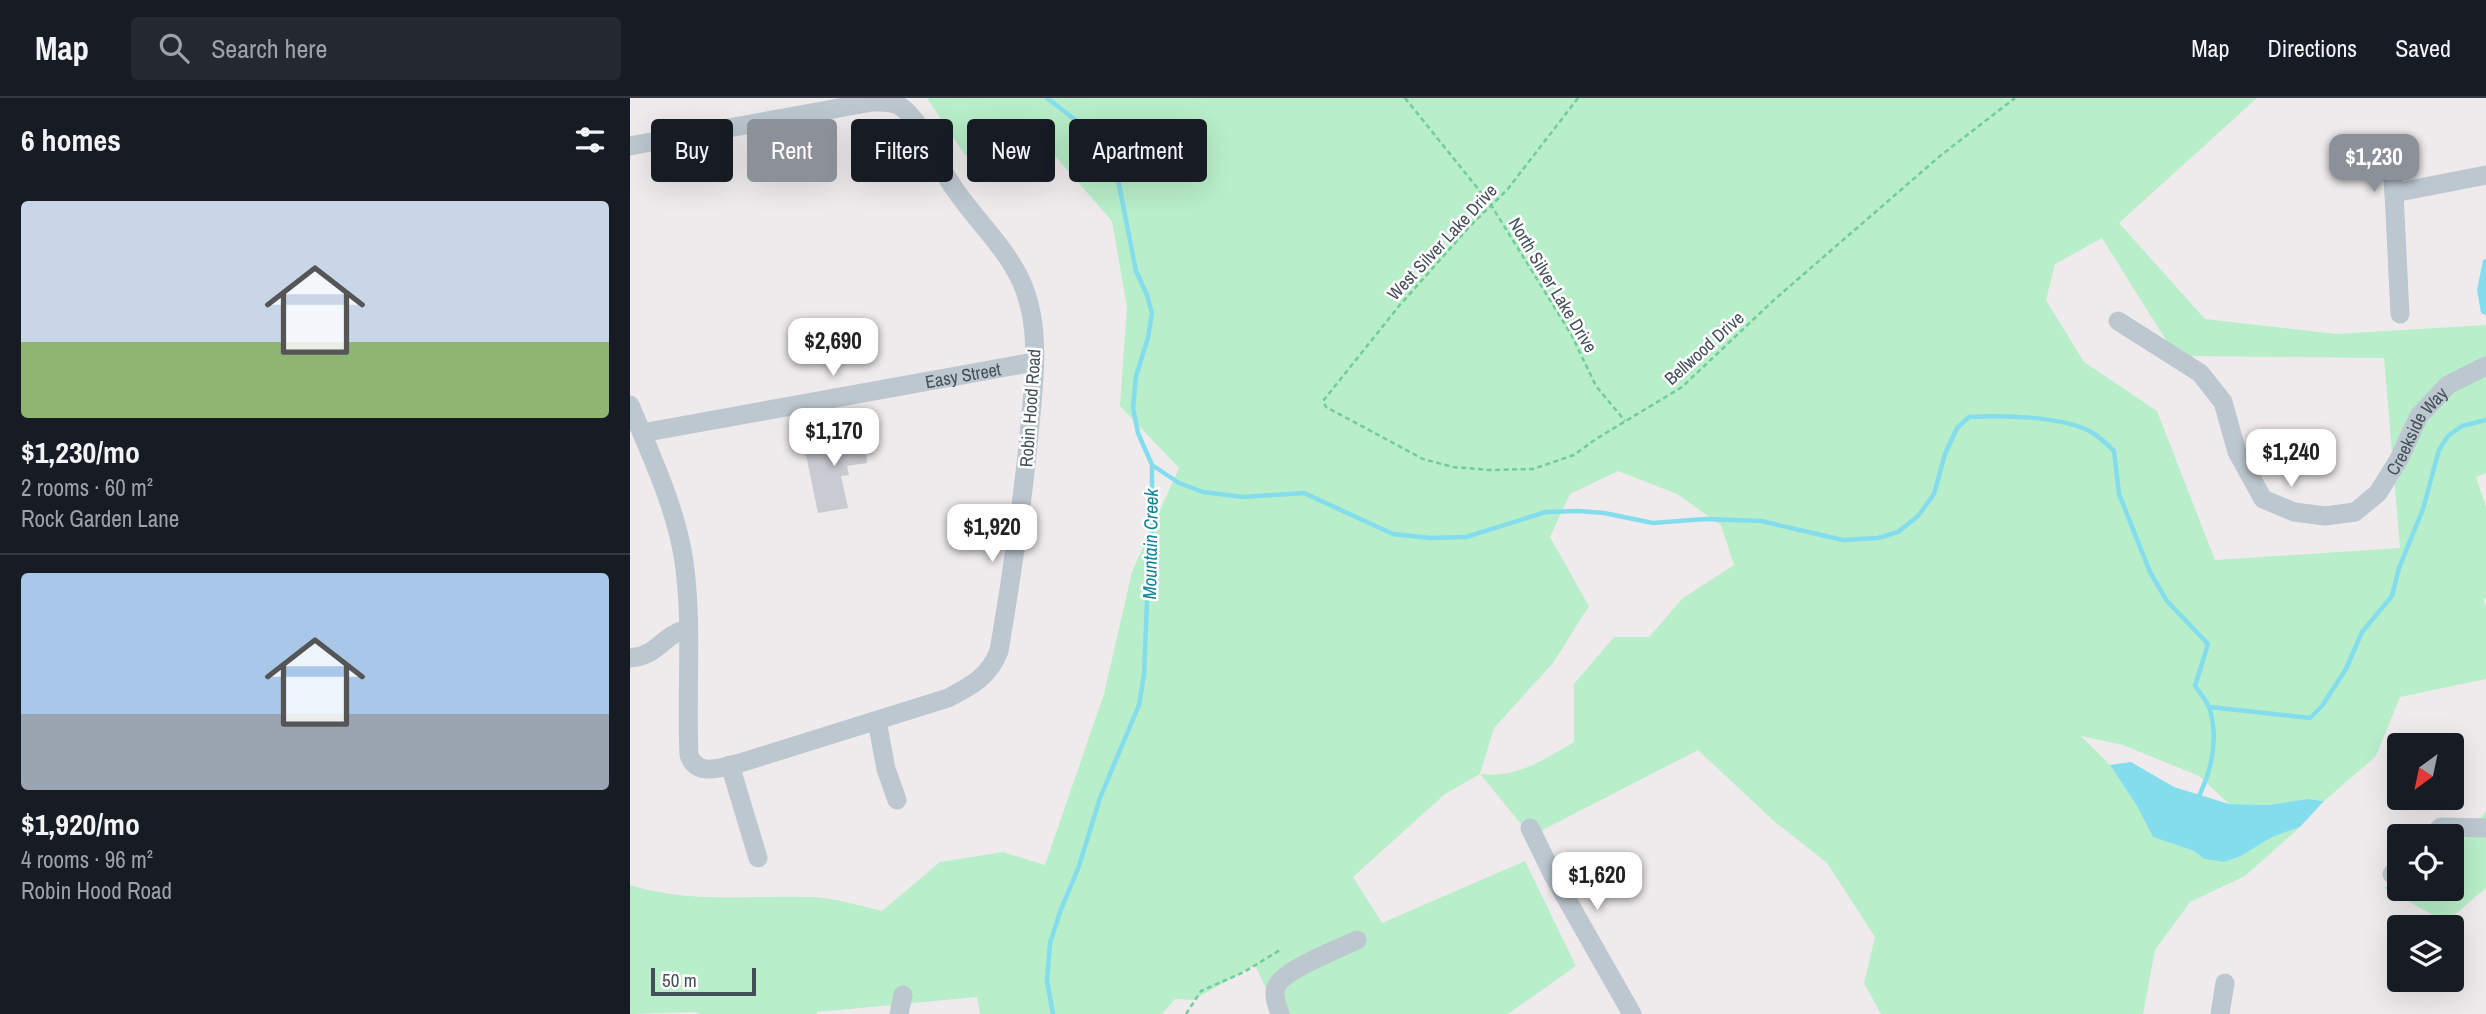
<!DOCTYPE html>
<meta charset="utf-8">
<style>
body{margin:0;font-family:"Archivo Narrow",sans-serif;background:#242831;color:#f1f3f6;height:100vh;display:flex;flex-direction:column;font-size:26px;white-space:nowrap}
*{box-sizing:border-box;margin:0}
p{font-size:23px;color:#9ea1a6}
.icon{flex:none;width:38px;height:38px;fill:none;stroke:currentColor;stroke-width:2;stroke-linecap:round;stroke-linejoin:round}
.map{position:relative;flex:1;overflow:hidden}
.sheet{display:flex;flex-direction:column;background:#171b24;width:630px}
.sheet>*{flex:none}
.top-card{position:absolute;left:21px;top:21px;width:665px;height:63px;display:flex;gap:14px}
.needle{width:46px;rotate:213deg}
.controls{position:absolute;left:1757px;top:635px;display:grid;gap:14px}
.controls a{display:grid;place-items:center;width:77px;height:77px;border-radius:7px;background:#171b24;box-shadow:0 7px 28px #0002;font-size:35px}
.scale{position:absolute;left:21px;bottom:18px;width:105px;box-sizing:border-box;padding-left:7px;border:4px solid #445059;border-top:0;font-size:19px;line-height:24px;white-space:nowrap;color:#445059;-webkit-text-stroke:5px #fff;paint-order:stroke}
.price{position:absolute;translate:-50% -60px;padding:0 16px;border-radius:14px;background:#fff;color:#222;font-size:23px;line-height:46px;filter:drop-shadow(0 2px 4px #0008)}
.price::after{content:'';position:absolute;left:50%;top:42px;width:21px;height:16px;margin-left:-10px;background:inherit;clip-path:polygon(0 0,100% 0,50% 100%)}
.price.current{background:#8c9099;color:#fff}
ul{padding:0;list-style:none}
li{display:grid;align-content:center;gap:14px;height:371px;padding:0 21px}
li+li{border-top:2px solid #363941}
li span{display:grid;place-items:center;height:217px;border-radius:7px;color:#555}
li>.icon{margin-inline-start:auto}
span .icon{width:126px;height:126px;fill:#fffc;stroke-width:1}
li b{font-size:30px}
h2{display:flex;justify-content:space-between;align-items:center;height:84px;padding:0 21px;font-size:30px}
.tag{padding:0 24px;border-radius:7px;background:#171b24;box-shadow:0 7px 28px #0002;font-size:24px;line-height:63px}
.tag.current{background:#8c9099;color:#fff}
header{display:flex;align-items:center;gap:42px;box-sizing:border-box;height:98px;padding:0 35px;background:#171b24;border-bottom:2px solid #363941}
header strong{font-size:33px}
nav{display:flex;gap:38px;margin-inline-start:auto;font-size:24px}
.search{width:490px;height:63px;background:#242831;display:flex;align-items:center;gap:18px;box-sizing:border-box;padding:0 24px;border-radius:7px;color:#9ea1a6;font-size:26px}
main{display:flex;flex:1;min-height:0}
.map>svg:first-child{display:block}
.green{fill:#b8eec9;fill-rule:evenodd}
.water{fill:#84ddec}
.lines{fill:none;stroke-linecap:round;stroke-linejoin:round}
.stream{stroke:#84ddec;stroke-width:4.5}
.building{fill:#c8cbd1}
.path{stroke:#70cc99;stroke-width:2.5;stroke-dasharray:5 3.5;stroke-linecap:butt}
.minor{stroke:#bcc7cf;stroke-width:19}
.labels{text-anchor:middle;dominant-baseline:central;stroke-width:5;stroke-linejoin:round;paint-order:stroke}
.street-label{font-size:18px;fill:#445059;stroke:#fff}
.water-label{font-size:19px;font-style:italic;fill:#0b8297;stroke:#fff}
</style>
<header>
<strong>Map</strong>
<div class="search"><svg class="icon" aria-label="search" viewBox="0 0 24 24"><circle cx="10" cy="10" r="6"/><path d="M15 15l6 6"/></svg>Search here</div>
<nav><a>Map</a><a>Directions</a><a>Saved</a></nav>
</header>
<main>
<section class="sheet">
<h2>6 homes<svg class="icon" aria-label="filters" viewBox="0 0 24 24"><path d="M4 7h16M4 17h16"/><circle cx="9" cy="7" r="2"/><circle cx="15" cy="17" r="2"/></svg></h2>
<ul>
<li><span style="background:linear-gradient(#c9d6e8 65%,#8fb573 0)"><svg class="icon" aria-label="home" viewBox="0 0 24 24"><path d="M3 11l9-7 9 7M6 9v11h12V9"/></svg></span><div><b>$1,230/mo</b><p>2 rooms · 60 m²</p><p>Rock Garden Lane</p></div></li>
<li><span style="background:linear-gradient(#a9c7e8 65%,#9aa5b1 0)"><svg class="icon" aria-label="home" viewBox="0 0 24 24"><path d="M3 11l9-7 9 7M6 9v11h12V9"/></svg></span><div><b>$1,920/mo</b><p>4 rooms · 96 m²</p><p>Robin Hood Road</p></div></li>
</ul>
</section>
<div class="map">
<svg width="1856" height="916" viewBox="0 0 1856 916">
<rect width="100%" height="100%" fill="#efebec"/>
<path class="green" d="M297 0H1627L1489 125 1575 221 1706 236 1856 227V375L1846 379 1856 409V500L1853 501 1856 509V581L1770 599 1746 658 1694 703 1677 701 1639 707 1599 706 1569 678 1493 647 1451 638 1480 667 1507 708 1523 739 1564 753 1574 761 1594 764 1611 758 1642 739 1670 729 1615 778 1560 804 1525 852 1513 916H1251L1234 885 1245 839 1197 765 1145 724 1068 652 901 738 850 676 815 696 723 779 752 825 895 763 946 868 878 916H648L625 867 563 902 545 901 532 916H350L347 899 187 914V916H70L65 914 0 916V787C60 806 121 797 183 799 206 800 230 808 252 813L310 764 373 754 415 767 474 596 502 474 549 370 490 308 497 209 482 123 418 50 335 57ZM1472 140 1546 258 1754 260 1770 450 1585 462 1527 313 1454 264 1416 202 1425 166ZM988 373 1047 396 1091 427 1104 467 1053 500 1019 539H984L944 586V644C912 662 889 680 850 676L864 630 923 565 959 508 920 439 940 396Z
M1856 713V790L1816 824 1754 790 1769 782V791H1822V751L1829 747Z"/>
<path class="water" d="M1856 161V217L1851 215 1847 192 1853 162Z
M1501 664 1544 689 1599 706 1639 707 1677 701 1694 703 1670 729 1642 739 1611 758 1594 764 1574 761 1564 753 1523 739 1507 708 1480 667Z"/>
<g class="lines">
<path class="stream" d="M417 0 478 47 485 66 506 173 517 197 522 215 518 240 506 278 503 310 508 335 522 367V465L517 504 514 577 509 607 470 700 449 768 430 814 420 845 417 883 423 916
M522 367 549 385 573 394 613 399 674 395 763 436 800 440 836 439 916 414 948 413 974 415 1023 425 1075 421 1131 423 1213 442 1248 440 1268 434 1288 418 1304 396 1315 356 1327 330 1339 319C1373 317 1434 318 1463 335 1471 340 1478 347 1484 353L1489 396 1520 474 1537 503 1578 546 1565 588C1570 595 1578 604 1580 612 1588 641 1582 671 1569 698
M1580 609 1680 620 1692 608 1716 571 1732 534 1762 498 1769 470 1793 411 1809 352 1818 338 1832 328 1856 322"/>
</g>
<path class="building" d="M235 333 237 365 217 368 219 377 211 378 218 410 188 415 174 347 217 341 216 334Z"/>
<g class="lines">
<path class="path" d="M775 0 861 107 941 236 966 288 995 323
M948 0 877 92 841 127 769 208 693 303 696 309 793 361 823 369 860 372 903 371 944 357 966 341 1052 289 1145 201 1310 58 1385 0
M556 916 571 893 614 874 650 852"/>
<g class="minor">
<path d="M0 48 242 4C251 4 260 3 268 7 288 17 307 62 318 81 341 119 378 149 394 190 412 236 403 290 399 337 392 410 381 482 369 553 359 579 341 588 318 600L110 665C92 669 67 680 59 657 56 593 63 527 54 464 47 412 20 355 0 307"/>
<path d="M1761 52 1764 95"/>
<path d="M1770 216 1764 95 1856 77"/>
<path id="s1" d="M1488 223 1570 275 1593 304 1607 354 1633 401 1664 414 1695 418 1725 414 1748 395 1769 361 1789 318 1818 287 1856 268"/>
<path id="s2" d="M12 335 404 264"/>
<path d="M0 560C29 558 31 537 58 531"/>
<path d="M247 623 256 671 267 702"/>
<path d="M100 667 128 760"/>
<path d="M900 730 923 777 1002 916"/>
<path d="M1801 738 1811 729 1856 730"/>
<path d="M1762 776 1769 769"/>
<path d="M269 916 273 897"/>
<path d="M650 916C647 907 643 898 646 889 652 872 711 850 727 842"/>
<path d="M1590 916 1595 885"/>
</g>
</g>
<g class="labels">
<g class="street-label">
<text transform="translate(812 144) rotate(-47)">West Silver Lake Drive</text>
<text transform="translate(923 187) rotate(59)">North Silver Lake Drive</text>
<text transform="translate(1074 250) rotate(-42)">Bellwood Drive</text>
<text stroke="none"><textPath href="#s2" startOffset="326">Easy Street</textPath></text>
<text transform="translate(400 310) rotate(-86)">Robin Hood Road</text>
<text stroke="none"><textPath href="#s1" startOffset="438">Creekside Way</textPath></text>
</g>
<g class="water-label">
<text transform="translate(520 446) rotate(-89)">Mountain Creek</text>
</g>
</g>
</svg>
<div class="controls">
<a><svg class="needle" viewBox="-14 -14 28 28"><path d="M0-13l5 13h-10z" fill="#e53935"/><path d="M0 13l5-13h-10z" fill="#9ea1a6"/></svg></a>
<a><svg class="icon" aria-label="locate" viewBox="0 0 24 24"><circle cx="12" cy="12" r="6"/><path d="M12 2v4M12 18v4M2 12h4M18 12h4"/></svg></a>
<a><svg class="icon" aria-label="layers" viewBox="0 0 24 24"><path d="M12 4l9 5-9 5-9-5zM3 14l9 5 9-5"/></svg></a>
</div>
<div class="scale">50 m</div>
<b class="price current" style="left:1744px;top:96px">$1,230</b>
<b class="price" style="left:203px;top:280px">$2,690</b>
<b class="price" style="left:204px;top:370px">$1,170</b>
<b class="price" style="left:1661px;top:391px">$1,240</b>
<b class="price" style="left:362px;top:466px">$1,920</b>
<b class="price" style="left:967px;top:814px">$1,620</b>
<div class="top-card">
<a class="tag">Buy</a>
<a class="tag current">Rent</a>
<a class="tag">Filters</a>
<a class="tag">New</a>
<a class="tag">Apartment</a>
</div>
</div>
</main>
